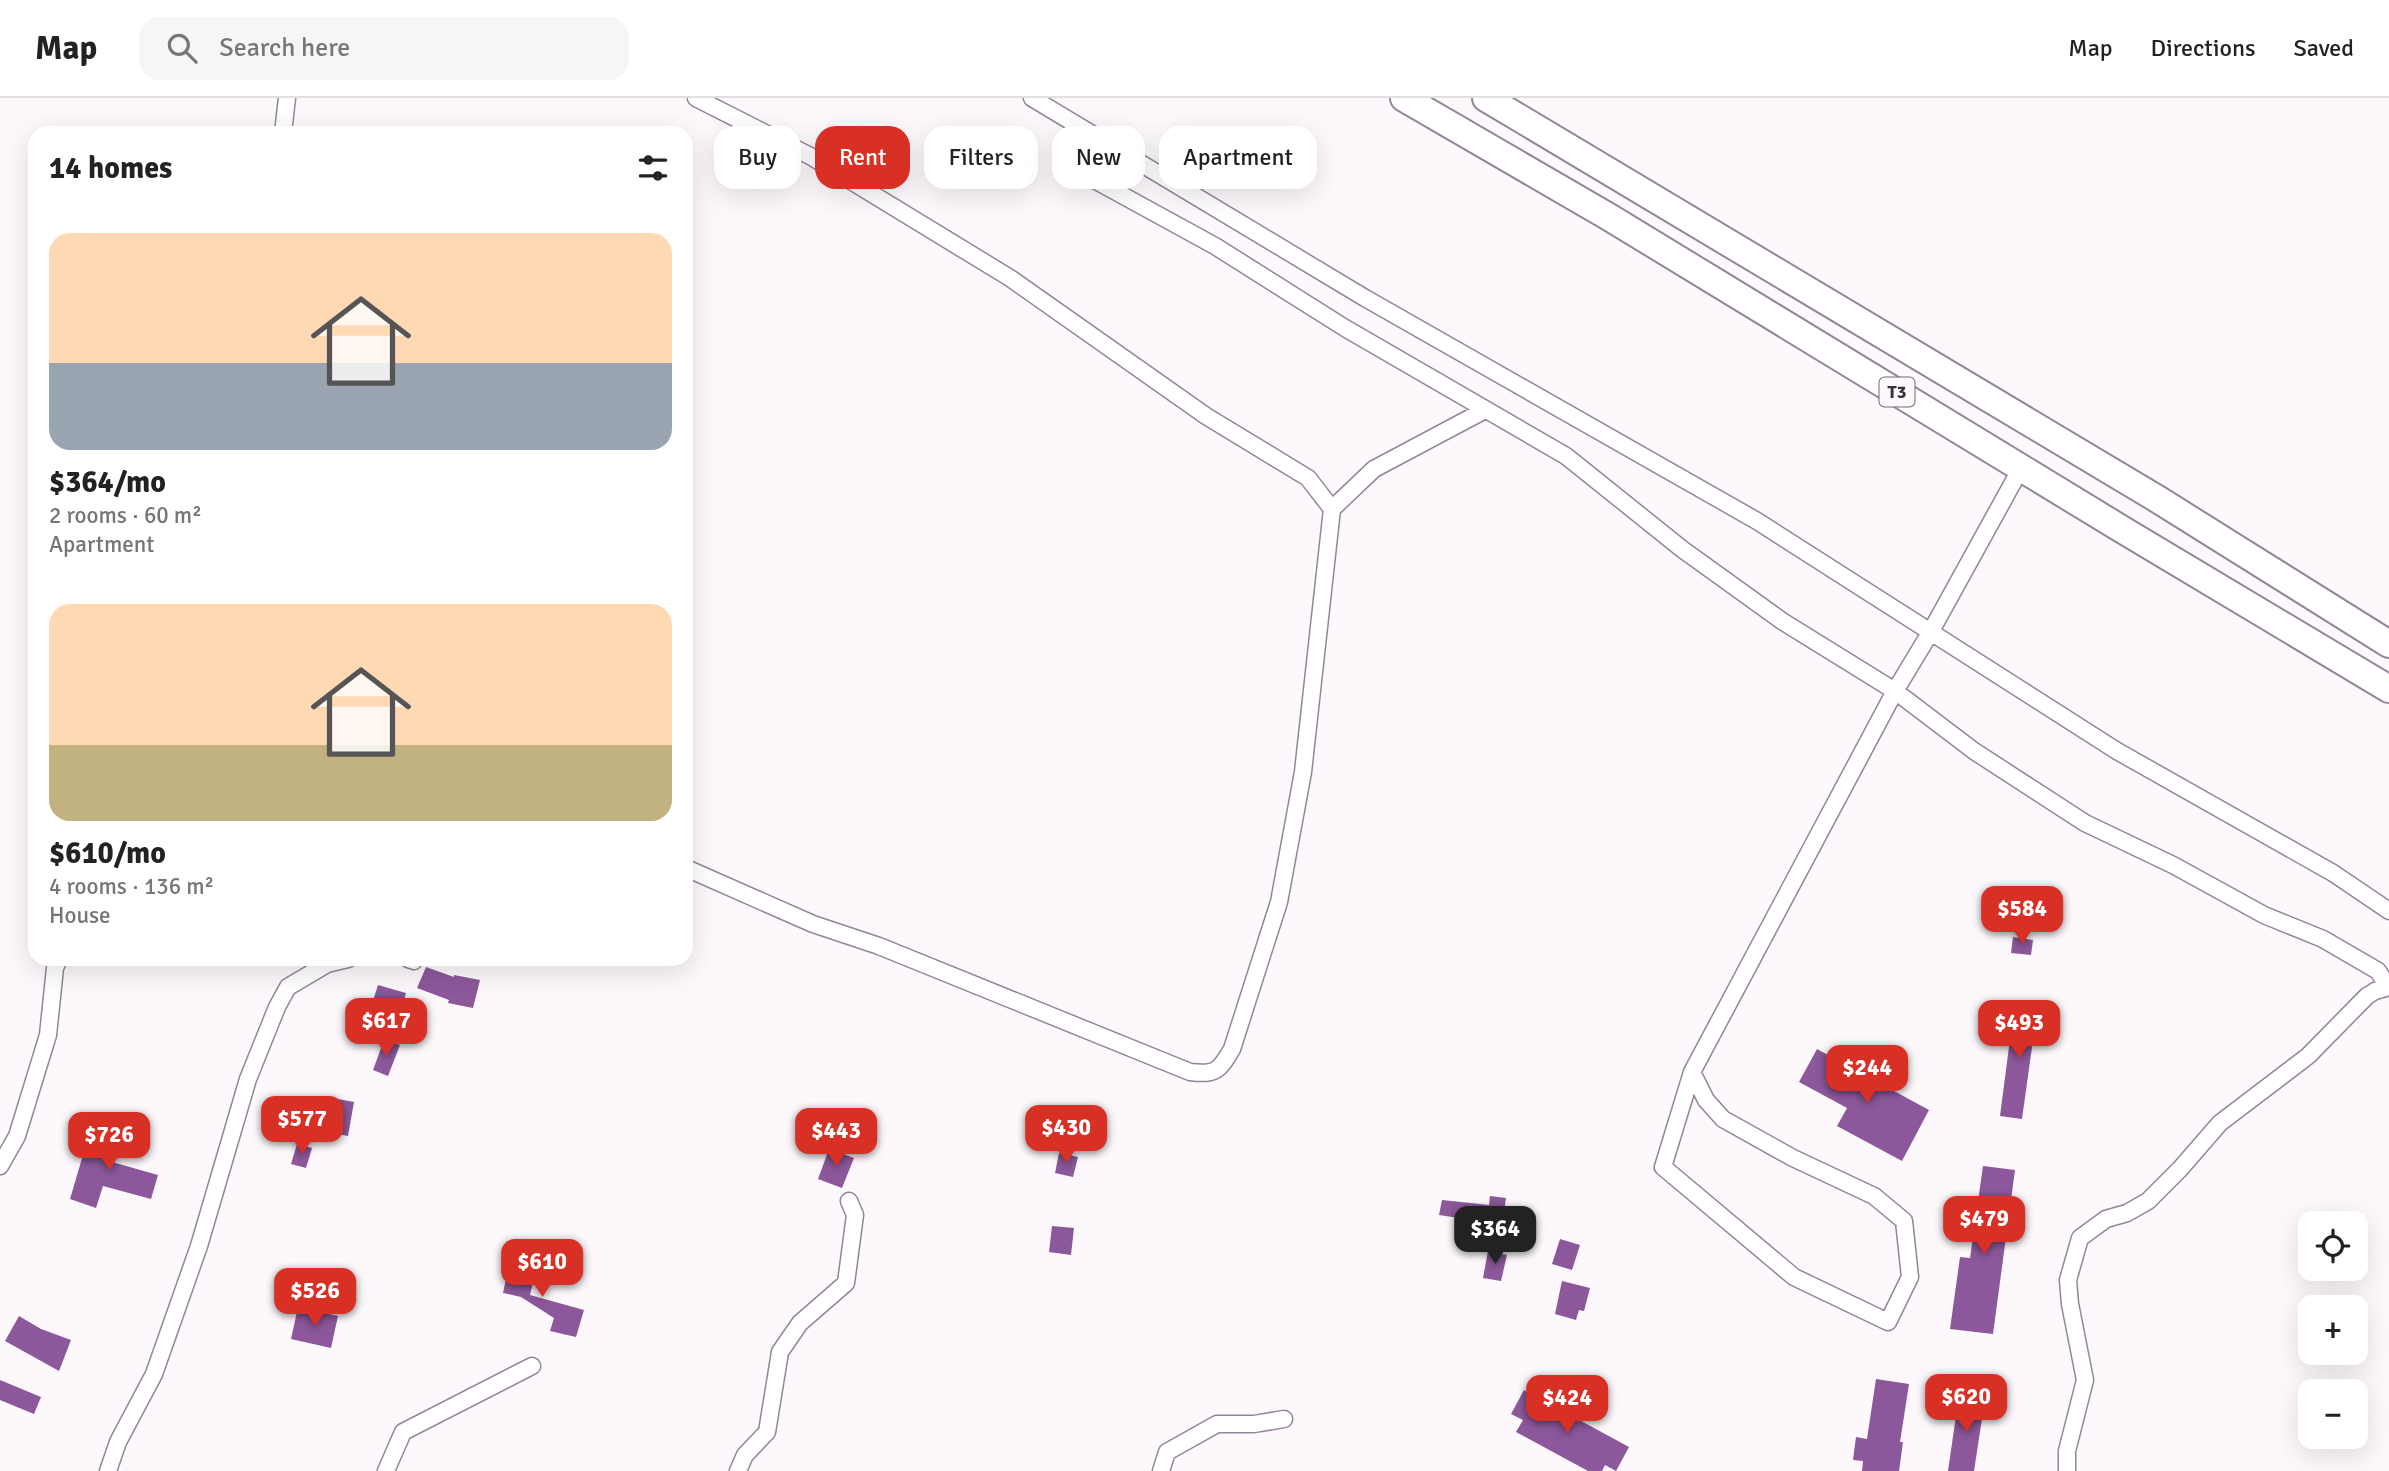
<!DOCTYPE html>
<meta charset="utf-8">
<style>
body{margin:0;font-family:Signika,sans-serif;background:#f6f6f6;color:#222;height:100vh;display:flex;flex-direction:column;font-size:26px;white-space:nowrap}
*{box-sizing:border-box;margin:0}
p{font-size:23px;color:#767676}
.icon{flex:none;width:38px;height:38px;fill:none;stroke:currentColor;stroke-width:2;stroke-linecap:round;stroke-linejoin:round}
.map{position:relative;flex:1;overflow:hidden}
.side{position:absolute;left:28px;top:28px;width:665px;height:840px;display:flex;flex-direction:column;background:#fff;border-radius:21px;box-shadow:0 7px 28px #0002}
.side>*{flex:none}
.top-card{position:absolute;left:714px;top:28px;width:665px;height:63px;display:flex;gap:14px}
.buttons{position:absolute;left:2298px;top:1113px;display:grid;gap:14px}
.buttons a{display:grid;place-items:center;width:70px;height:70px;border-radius:14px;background:#fff;box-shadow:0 7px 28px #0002;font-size:35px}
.price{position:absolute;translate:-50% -60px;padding:0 16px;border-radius:14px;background:#d93025;color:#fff;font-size:23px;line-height:46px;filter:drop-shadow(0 2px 4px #0008)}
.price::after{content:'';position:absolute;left:50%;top:42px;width:21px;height:16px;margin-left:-10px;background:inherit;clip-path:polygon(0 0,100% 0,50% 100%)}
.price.current{background:#222;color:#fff}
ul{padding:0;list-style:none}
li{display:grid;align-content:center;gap:14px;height:371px;padding:0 21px}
li span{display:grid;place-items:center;height:217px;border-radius:21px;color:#555}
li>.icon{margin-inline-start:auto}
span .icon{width:126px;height:126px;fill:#fffc;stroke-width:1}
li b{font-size:30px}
h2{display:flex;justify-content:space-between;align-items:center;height:84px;padding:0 21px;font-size:30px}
.pill{padding:0 24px;border-radius:21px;background:#fff;box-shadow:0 7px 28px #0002;font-size:24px;line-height:63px}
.pill.current{background:#d93025;color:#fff}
header{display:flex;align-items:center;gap:42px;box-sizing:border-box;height:98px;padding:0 35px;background:#fff;border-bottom:2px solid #e0e0e0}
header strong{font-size:33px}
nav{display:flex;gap:38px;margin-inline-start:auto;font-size:24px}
.search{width:490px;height:63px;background:#f6f6f6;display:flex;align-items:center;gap:18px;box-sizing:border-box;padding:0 24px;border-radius:21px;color:#767676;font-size:26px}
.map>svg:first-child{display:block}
.building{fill:#8c589b}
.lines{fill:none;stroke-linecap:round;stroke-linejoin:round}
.minor-casing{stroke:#948598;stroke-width:19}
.trunk-casing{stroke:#948598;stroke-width:30}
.minor{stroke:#fff;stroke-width:16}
.trunk{stroke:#fff;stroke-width:26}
.labels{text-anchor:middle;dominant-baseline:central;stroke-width:7;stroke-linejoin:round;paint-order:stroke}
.shield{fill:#fcf8fc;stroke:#716c73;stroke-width:2}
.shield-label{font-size:18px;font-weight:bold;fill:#363038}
</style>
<header>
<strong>Map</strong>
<div class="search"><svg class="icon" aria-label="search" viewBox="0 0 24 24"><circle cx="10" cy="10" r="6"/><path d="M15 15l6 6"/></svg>Search here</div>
<nav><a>Map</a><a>Directions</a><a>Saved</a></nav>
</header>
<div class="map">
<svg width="2389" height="1373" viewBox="0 0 2389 1373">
<rect width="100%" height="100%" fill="#fcf8fc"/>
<path class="building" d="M2013 839 2033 842 2031 857 2011 855Z
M426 869 454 879V877L480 882 473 910 448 905 449 902 417 890Z
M378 887 406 895 400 917 371 909Z
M2015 903 2038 906 2022 1021 2000 1018Z
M384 942 400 947 388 978 373 972Z
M1817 951 1929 1012 1902 1063 1837 1028 1847 1010 1799 984Z
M338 1001 354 1004 348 1038 332 1035Z
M100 1022 119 1025 112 1064 158 1077 151 1101 103 1088 96 1110 70 1101 83 1057 95 1060Z
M297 1046 312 1050 306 1070 291 1066Z
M829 1051 854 1060 842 1090 818 1081Z
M1059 1055 1078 1059 1073 1079 1055 1075Z
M1983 1068 2015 1072 1993 1236 1950 1231 1960 1159 1970 1160Z
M1490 1098 1506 1100 1502 1128 1466 1123V1121L1439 1117 1442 1102 1489 1107Z
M1052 1128 1074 1130 1071 1157 1049 1154Z
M1560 1141 1580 1147 1572 1172 1552 1166Z
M1488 1153 1507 1157 1501 1183 1483 1180Z
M510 1162 537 1167 530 1197 584 1212 576 1239 550 1233 554 1220 521 1199 503 1195Z
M1562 1183 1590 1190 1584 1213 1579 1212 1576 1222 1555 1216Z
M298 1209 338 1218 331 1250 291 1241Z
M19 1218 41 1231 71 1242 59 1273 5 1243Z
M1876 1281 1909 1286 1900 1344H1903L1899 1373H1862L1863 1363 1853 1362 1856 1339 1867 1341Z
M0 1282 41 1299 34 1316 0 1302Z
M1524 1292 1629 1349 1616 1373 1605 1367 1602 1373H1588L1516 1334 1523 1322 1511 1316Z
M1959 1297 1985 1301 1974 1373H1948Z"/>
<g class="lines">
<g class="minor-casing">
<path id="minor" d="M696 0 810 58 1010 180 1206 318 1308 380 1332 411
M1032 0 1365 200 1757 423 2117 653 2333 775 2389 813
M283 35 287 0
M1078 73 1215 148 1345 230 1566 358 1682 451 1782 523 1895 593 1974 653 2085 725 2173 767 2264 817 2323 841 2378 873 2388 889
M686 770 813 826 879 848 1190 974C1216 977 1219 973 1232 951L1279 804 1303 674 1332 411 1374 371 1485 312
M408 861 414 863
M1692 974 1706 1002 1723 1021 1793 1060 1874 1098 1904 1123 1910 1179 1888 1224 1794 1179 1663 1069 1692 974 1895 593 1930 535 2021 370
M0 1068 17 1038 48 937 55 870 59 861
M108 1373 118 1344 154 1276 199 1148 248 981 277 909 288 889 327 866 348 861
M386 1373 403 1334 532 1268
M738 1373 745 1357 767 1334 780 1254 800 1225 846 1185 855 1117 849 1103
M1161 1373 1167 1354 1217 1326H1254L1284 1321
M2067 1373V1353L2085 1282 2070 1206 2068 1182 2080 1140 2106 1121 2127 1115 2148 1103 2180 1071 2220 1025 2308 958 2367 898 2375 893 2389 889"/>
</g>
<g class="trunk-casing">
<path id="trunk" d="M1404 0 1609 119 2123 432 2389 591
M1486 0 2159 402 2389 546"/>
</g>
<use href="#minor" class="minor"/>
<use href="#trunk" class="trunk"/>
</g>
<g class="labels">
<rect class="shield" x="1879.5" y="279.5" width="35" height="29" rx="5"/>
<g class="shield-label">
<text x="1897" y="294">T3</text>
</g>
</g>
</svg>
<div class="buttons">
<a><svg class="icon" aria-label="locate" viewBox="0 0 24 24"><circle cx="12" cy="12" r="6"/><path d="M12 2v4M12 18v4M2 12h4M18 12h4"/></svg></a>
<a>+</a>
<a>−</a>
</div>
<b class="price" style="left:2022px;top:848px">$584</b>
<b class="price" style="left:386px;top:960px">$617</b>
<b class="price" style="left:2019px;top:962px">$493</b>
<b class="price" style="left:1867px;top:1007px">$244</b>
<b class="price" style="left:302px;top:1058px">$577</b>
<b class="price" style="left:1066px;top:1067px">$430</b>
<b class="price" style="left:836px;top:1070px">$443</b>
<b class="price" style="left:109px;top:1074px">$726</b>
<b class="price" style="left:1984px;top:1158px">$479</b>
<b class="price current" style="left:1495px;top:1168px">$364</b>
<b class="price" style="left:542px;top:1201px">$610</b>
<b class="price" style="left:315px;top:1230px">$526</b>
<b class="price" style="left:1966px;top:1336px">$620</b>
<b class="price" style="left:1567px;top:1337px">$424</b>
<div class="top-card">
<a class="pill">Buy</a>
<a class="pill current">Rent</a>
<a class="pill">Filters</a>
<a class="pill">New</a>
<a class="pill">Apartment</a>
</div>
<section class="side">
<h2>14 homes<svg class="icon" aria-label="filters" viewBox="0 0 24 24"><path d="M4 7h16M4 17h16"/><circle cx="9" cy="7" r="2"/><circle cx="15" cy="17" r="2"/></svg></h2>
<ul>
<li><span style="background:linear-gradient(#ffd9b3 60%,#9aa5b1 0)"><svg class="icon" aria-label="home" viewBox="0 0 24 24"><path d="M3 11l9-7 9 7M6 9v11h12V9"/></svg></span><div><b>$364/mo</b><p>2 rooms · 60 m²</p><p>Apartment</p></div></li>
<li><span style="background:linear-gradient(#ffd9b3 65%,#c2b280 0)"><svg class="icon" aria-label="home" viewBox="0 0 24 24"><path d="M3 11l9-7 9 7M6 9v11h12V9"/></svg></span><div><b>$610/mo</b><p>4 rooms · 136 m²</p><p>House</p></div></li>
</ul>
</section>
</div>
